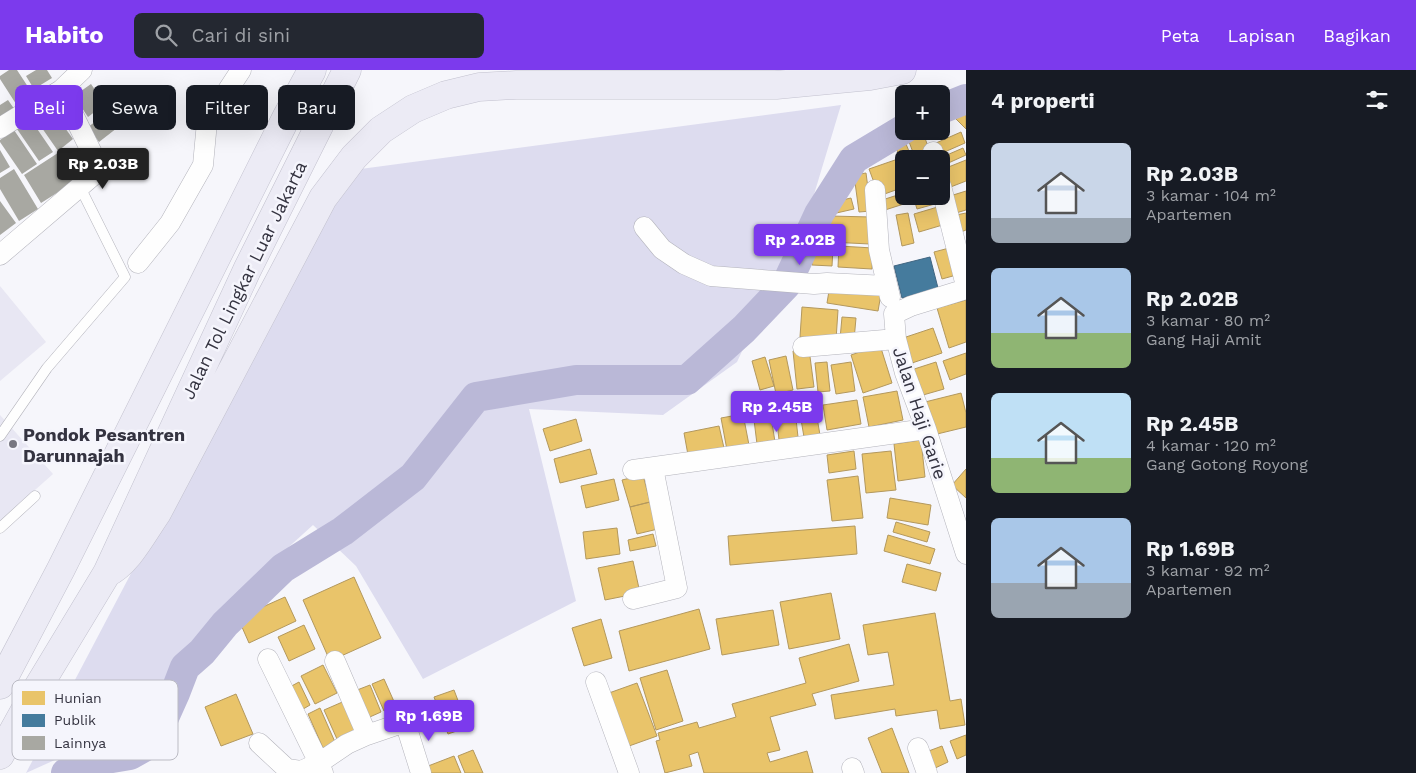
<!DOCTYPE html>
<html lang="id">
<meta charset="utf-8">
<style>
body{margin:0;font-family:"Work Sans",sans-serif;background:#242831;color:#f1f3f6;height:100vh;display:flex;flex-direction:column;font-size:19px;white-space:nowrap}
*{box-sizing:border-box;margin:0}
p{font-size:16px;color:#9ea1a6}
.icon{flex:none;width:28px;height:28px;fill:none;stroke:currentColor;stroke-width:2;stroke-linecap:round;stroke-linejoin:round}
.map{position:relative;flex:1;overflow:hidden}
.panel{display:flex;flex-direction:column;background:#171b24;width:450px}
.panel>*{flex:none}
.banner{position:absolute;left:15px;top:15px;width:475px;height:45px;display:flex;gap:10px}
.controls{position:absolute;left:895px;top:15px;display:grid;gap:10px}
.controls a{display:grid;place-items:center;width:55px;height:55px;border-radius:8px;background:#171b24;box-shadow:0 5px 20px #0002;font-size:25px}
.price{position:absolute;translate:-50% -42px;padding:0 11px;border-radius:5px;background:#7c3aed;color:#fff;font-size:16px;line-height:32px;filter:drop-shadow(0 1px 2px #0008)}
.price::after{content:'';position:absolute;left:50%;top:30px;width:15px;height:11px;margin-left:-8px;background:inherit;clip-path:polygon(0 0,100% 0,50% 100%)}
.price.on{background:#222;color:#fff}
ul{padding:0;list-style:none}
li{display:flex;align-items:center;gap:15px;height:125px;padding:0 25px}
li span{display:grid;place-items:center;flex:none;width:140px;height:100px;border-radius:8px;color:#555}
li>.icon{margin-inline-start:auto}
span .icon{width:60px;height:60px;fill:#fffc;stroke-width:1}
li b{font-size:21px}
h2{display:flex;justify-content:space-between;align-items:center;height:60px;padding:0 25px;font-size:21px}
.tag{padding:0 18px;border-radius:8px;background:#171b24;box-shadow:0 5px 20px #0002;font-size:18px;line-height:45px}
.tag.on{background:#7c3aed;color:#fff}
header{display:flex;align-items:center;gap:30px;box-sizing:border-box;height:70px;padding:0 25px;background:#7c3aed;color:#fff}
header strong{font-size:24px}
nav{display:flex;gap:28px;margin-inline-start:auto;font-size:18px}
.search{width:350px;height:45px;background:#242831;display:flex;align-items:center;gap:12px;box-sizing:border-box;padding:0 18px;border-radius:8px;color:#9ea1a6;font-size:19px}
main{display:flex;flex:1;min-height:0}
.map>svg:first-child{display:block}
.built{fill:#e8e7f3}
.green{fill:#dddcef}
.homes{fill:#e9c46a;stroke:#b3985d}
.public{fill:#457b9d;stroke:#406581}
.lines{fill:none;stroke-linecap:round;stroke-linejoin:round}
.river{stroke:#bab8d7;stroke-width:30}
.building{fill:#a8a8a2}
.lane-casing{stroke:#b3b3bb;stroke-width:11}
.street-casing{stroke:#b3b3bb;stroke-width:21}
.highway-casing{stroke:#c2c1ce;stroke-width:29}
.lane{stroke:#fefefe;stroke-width:10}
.street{stroke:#fefefe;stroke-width:20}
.highway{stroke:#ecebf5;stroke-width:28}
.poi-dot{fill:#787781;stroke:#f5f5fc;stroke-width:2}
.labels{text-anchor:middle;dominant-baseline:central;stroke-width:5;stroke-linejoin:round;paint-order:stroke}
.street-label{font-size:18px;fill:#343340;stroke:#f5f5fc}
.poi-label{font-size:18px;font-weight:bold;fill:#343340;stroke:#f5f5fc;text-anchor:start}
.key{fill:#f5f5fc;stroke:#bbbbc4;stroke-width:1}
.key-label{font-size:14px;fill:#343340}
</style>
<header>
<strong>Habito</strong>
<div class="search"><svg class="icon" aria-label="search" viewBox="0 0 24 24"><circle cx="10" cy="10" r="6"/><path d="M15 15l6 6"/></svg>Cari di sini</div>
<nav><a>Peta</a><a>Lapisan</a><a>Bagikan</a></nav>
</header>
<main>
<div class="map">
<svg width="966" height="703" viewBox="0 0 966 703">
<rect width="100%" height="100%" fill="#f6f6fb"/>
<path class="built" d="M0 216 46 272 0 311Z
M0 345 53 404 0 451Z"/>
<path class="green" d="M841 35 812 131 737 292 663 345 529 339 576 531 423 609 356 496 313 455 226 534 139 652 26 703 278 224 353 100Z"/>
<path class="homes" d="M966 34V59L954 47Z
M961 62 965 73 940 84 936 73Z
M923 63 929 79 914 85 908 69Z
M906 74 911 86 901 90 896 78Z
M963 78 966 85 944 95 940 88Z
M895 90 904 113V117L879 126 869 99Z
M966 90V111L948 118 941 100Z
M866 103 871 141 859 142 854 105Z
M966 121V140L956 143 950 126Z
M904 123V126H908L910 132 885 140 882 130Z
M913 126H940L942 132 917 139Z
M851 128 854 139 832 144 829 133Z
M941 136 946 154 919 162 914 144Z
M908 143 914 173 902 176 896 145Z
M966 143V160L961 162 956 145Z
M830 146 871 147 870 174 829 172Z
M839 176 873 178 872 199 838 197Z
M953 177 960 204 942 209 934 182Z
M813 178 833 179 832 196 812 195Z
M830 215 881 224 878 241 827 233Z
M966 230V272L949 278 937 238Z
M802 237 838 240 836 270 800 267Z
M842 247 856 248 854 270 840 269Z
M933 258 942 283 909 294 900 269Z
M880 275 892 313 863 323 851 285Z
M809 279 814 317 797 319 793 281Z
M966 283V304L950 310 943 291Z
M786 286 793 320 776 324 769 290Z
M765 287 774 316 760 320 752 291Z
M827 292 830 321 818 322 815 293Z
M851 292 855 321 836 324 831 295Z
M936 292 944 319 916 327 908 301Z
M897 321 903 350 869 357 863 327Z
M961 323 966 343V357L933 365 925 332Z
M857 330 861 354 827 360 823 335Z
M815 336 820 365 804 367 799 338Z
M770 340 775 372 757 374 753 342Z
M795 340 798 367 779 370 776 342Z
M743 344 749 375 727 380 721 348Z
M576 349 582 371 550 381 543 359Z
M719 356 724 378 688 385 684 363Z
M921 370 925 407 898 411 894 374Z
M590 379 597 404 560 413 554 389Z
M854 381 856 399 829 403 827 385Z
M891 381 896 420 866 423 862 384Z
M966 399V428L952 415Z
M643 405 650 432 630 437 622 410Z
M858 406 863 448 832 451 827 410Z
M614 409 619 430 586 438 581 416Z
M890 428 931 435 928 455 887 448Z
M650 432 658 459 637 464 630 437Z
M896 452 930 462 927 472 893 462Z
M855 456 857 484 730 495 728 466Z
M617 458 620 484 586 489 583 462Z
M653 464 656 476 630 481 628 470Z
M888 465 935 479 930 494 884 481Z
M633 491 640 523 605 530 598 498Z
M907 494 941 503 936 521 902 512Z
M354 507 381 568 330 591 303 530Z
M831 523 840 569 789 579 780 532Z
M285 527 296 551 249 573 238 548Z
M699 539 710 579 629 601 619 561Z
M773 540 779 575 722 585 716 549Z
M935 543 950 631 961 629 965 655 940 659 937 640 896 646 895 639 835 649 831 625 894 615 888 582 868 585 863 555Z
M601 549 612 588 584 596 572 558Z
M304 555 315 579 289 591 278 567Z
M849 574 859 611 812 624 816 635 770 647 780 680 767 683 770 692 807 681 813 703H704L698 682 689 685 692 696 665 703 656 671 660 670 658 663 697 652 699 658 736 647 732 634 806 613 799 588Z
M323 595 337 623 315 634 301 606Z
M667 600 683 651 656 660 640 608Z
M384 609 396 636 384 641 372 614Z
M299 612 310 635 298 642 286 619Z
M637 613 657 666 629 676 609 623Z
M370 615 381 642 363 650 352 622Z
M454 620 468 657 448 664 434 627Z
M236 624 253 664 221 676 205 637Z
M347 630 360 659 337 669 324 640Z
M320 638 335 672 323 678 308 644Z
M892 658 909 703H882L868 668Z
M966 665V685L957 689 950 671Z
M942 676 948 692 933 699 926 682Z
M473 680 483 703H465L458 686Z
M454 686 461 703H424L423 698Z"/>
<path class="public" d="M930 187 938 218 902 228 894 196Z"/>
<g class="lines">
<path class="river" d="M941 39 966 29
M66 703 88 692 130 685 153 672 175 623 185 597 202 582 225 554 283 498 343 461 413 407 476 327 576 310H687L744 259 786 215 819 144 854 89 904 59"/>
</g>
<path class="building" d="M9 0H17L34 26 18 37 0 9V6Z
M36 0H47L52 8 34 19 26 6Z
M91 14 105 34 88 47 74 26Z
M8 30 15 40 0 50V35Z
M50 37 73 69 58 81 35 48Z
M107 43 117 58 99 72 88 57Z
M31 50 53 82 39 91 17 59Z
M14 60 37 94 22 104 0 72V70Z
M0 80 10 97 0 103Z
M61 81 79 109 41 133 24 105Z
M14 99 38 139 19 151 0 119V108Z
M0 131 16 153 0 165Z"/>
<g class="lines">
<g class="lane-casing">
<path id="lane" d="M0 366 47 298 125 207 80 117
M0 458 35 426"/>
</g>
<g class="street-casing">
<path id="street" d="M0 58 61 20 82 0
M933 82 935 89
M941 116 966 216
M875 120 879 180 890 227
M644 157 662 179 684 194 711 206 814 214 827 213 887 216
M0 185 96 103V91L61 20
M138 193 170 153 203 95 207 52 241 0
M966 219 911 236 894 244 896 269 905 303 926 359 966 484
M803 277 896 269
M633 400 926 359
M633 529 677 518 653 398
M268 589 319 693 347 674 367 665 335 591
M596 612 629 703
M367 665 405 652 421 703
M259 673 287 699 301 701 319 693 323 703
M918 678 927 703
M852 698 854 703"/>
</g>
<g class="highway-casing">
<path id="highway" d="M107 503C128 493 143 463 157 443L323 128 354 87 381 60 413 39 446 25 479 17 516 15H776L870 6 902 0
M0 615 61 499 286 48 312 0
M0 685 35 622 107 503 247 200 347 0"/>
</g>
<use href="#lane" class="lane"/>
<use href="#street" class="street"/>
<use href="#highway" class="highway"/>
</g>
<circle class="poi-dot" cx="13" cy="374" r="5"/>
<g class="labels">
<g class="street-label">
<text transform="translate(244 210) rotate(-64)">Jalan Tol Lingkar Luar Jakarta</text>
<text transform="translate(920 343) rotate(72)">Jalan Haji Garie</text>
</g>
<g class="poi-label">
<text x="23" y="364">Pondok Pesantren<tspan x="23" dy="21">Darunnajah</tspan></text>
</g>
</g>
<rect x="12" y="610" width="166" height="80" rx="8" class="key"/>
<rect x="22" y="621" width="23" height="14" fill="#e9c46a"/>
<rect x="22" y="644" width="23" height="13" fill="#457b9d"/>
<rect x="22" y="666" width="23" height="14" fill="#a8a8a2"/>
<g class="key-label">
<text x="54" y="633">Hunian</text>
<text x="54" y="655">Publik</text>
<text x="54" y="678">Lainnya</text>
</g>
</svg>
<div class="controls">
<a>+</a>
<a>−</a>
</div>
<b class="price on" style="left:103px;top:120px">Rp 2.03B</b>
<b class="price" style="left:800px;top:196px">Rp 2.02B</b>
<b class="price" style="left:777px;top:363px">Rp 2.45B</b>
<b class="price" style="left:429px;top:672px">Rp 1.69B</b>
<div class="banner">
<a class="tag on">Beli</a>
<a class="tag">Sewa</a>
<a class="tag">Filter</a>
<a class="tag">Baru</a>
</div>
</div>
<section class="panel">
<h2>4 properti<svg class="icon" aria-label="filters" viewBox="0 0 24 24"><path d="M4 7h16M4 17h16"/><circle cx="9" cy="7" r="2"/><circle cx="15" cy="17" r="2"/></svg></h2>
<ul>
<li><span style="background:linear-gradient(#c9d6e8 75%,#9aa5b1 0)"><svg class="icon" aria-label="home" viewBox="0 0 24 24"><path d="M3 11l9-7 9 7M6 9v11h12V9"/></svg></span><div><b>Rp 2.03B</b><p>3 kamar · 104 m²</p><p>Apartemen</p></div></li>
<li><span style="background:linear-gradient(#a9c7e8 65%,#8fb573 0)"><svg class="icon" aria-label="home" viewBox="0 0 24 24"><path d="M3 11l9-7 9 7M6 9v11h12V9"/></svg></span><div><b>Rp 2.02B</b><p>3 kamar · 80 m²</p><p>Gang Haji Amit</p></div></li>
<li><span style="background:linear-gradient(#bfe0f5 65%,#8fb573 0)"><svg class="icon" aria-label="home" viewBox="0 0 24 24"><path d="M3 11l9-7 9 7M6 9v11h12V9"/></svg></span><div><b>Rp 2.45B</b><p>4 kamar · 120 m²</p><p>Gang Gotong Royong</p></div></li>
<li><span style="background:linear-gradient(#a9c7e8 65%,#9aa5b1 0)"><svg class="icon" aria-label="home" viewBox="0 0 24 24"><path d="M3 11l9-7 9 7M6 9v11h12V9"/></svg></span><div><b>Rp 1.69B</b><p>3 kamar · 92 m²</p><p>Apartemen</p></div></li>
</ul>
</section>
</main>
